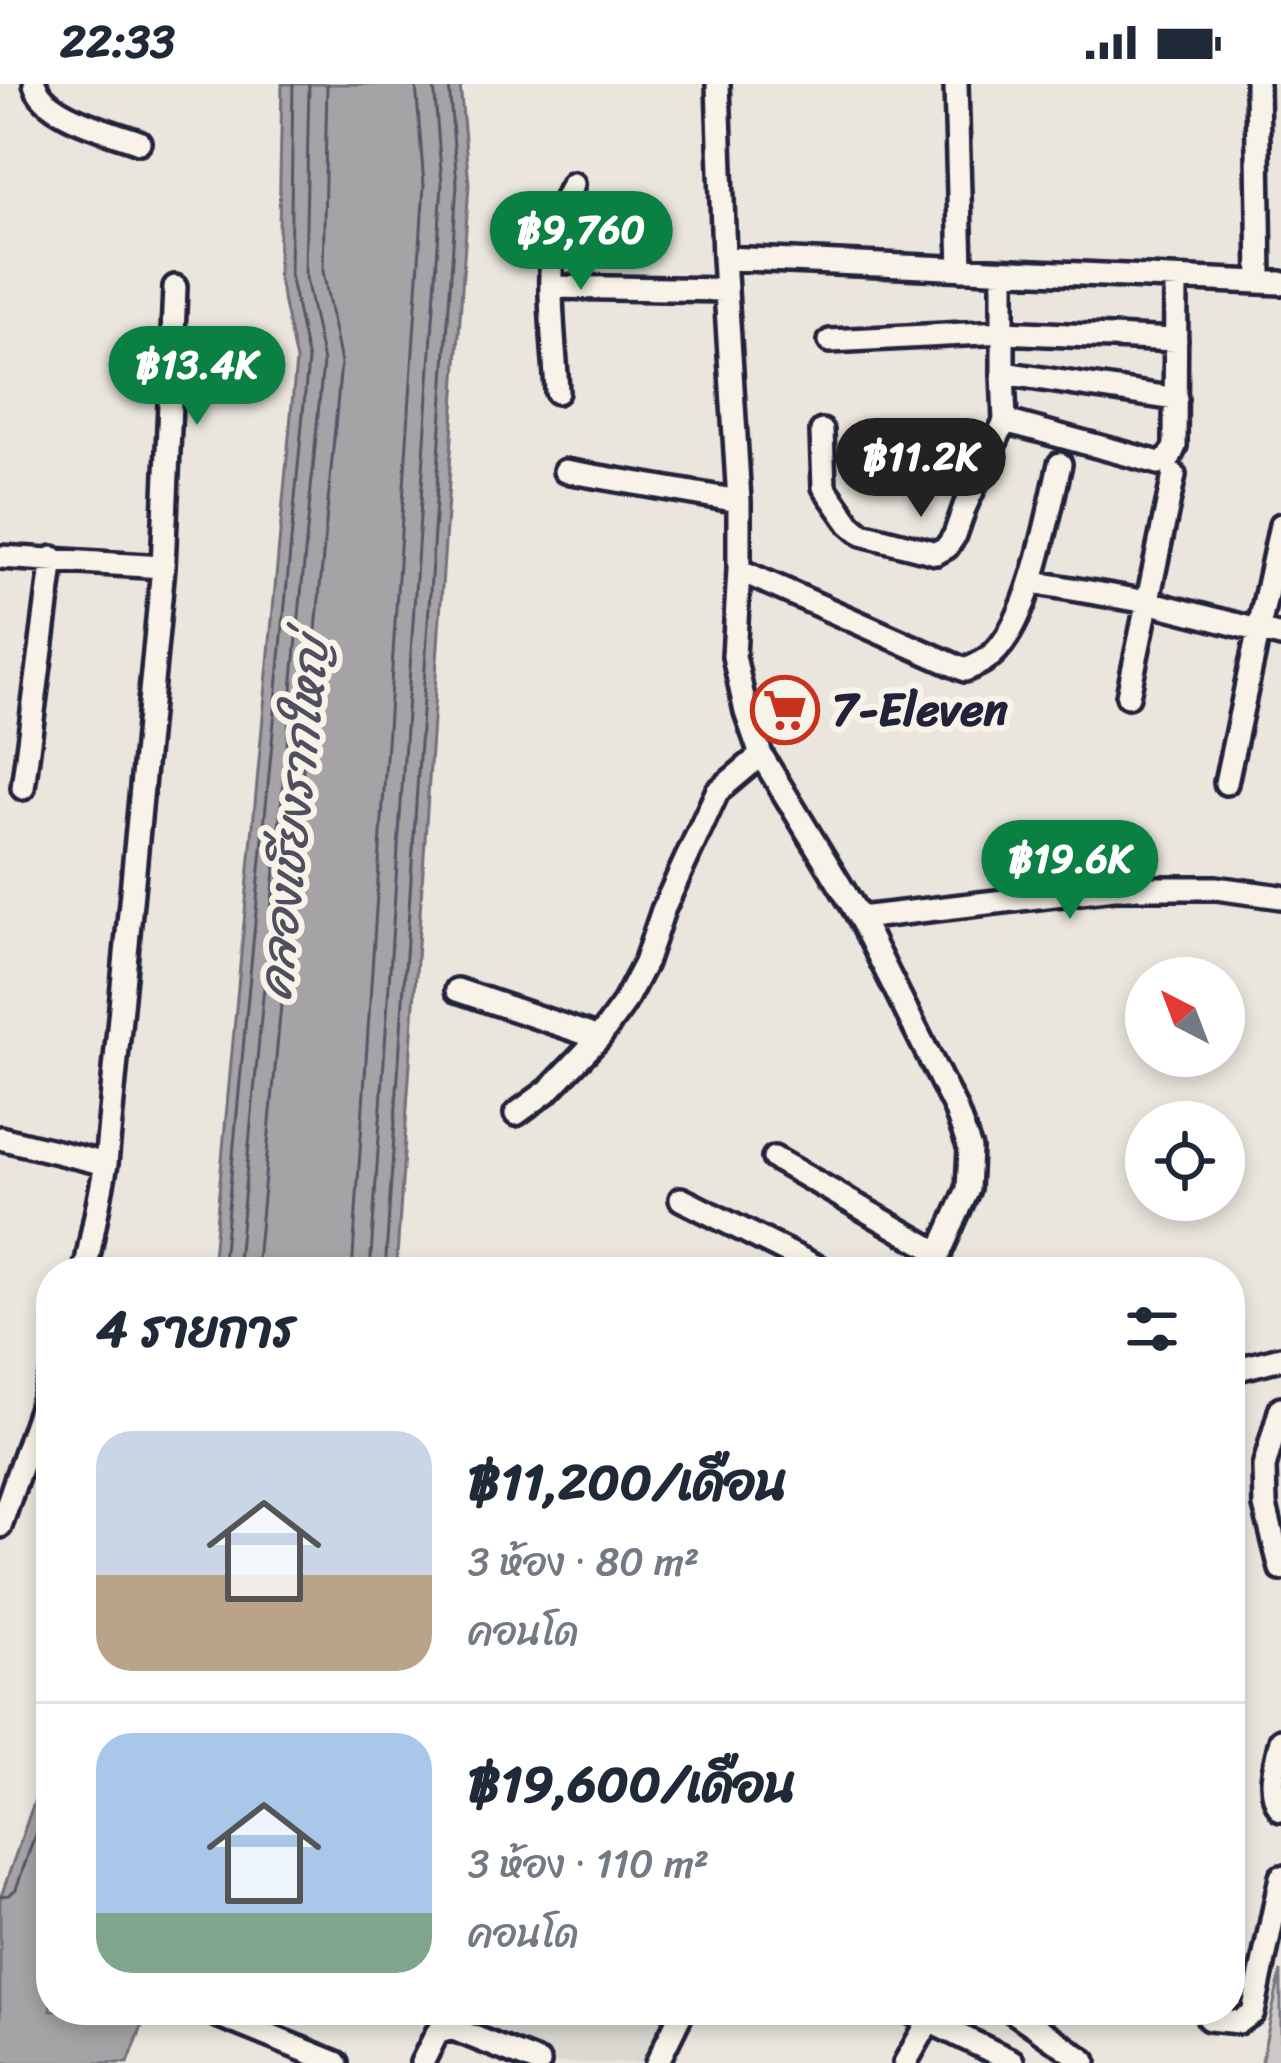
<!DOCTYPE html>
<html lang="th">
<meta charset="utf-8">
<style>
body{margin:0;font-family:Sriracha,"Playpen Sans Thai",sans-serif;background:#f6f6f7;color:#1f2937;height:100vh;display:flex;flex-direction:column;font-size:45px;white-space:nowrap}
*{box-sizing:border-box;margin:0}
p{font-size:39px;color:#747a83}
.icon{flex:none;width:66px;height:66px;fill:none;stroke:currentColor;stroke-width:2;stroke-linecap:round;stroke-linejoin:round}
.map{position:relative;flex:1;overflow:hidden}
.details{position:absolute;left:36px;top:1173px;width:1209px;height:768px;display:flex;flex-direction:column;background:#fff;border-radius:48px;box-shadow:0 6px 18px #0003}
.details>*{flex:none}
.needle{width:78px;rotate:318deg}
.tools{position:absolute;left:1125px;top:873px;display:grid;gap:24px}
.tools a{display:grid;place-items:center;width:120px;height:120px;border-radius:50%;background:#fff;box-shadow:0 6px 18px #0003;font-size:60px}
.price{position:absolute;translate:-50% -102px;padding:0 27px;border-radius:42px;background:#0b8043;color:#fff;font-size:39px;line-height:78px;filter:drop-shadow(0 3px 6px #0008)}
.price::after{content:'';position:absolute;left:50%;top:72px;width:36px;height:27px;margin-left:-18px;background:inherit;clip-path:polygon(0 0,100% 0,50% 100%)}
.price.active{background:#222;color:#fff}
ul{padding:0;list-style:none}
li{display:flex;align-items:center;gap:36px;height:300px;padding:0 60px}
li+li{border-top:3px solid #e0e1e3}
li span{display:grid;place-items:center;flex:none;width:336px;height:240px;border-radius:36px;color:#555}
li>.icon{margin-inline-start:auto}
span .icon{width:144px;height:144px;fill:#fffc;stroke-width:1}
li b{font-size:51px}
h2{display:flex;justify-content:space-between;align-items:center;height:144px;padding:0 60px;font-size:51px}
.status{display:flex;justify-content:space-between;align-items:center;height:84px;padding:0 60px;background:#fff;direction:ltr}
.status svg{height:33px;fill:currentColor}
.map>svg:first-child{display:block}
.built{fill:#dbd8d2}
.green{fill:#cdc9c6;stroke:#787680;stroke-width:3}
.water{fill:#a6a3a6;stroke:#716f7b;stroke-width:3}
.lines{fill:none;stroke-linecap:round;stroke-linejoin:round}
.shore{stroke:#575666;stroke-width:3}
.minor-casing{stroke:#22223b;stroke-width:30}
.minor{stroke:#f7f3e8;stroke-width:21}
.labels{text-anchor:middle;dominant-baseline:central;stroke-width:12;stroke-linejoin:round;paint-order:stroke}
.poi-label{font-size:45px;font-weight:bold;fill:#22223b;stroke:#f7f3e8;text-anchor:start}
.water-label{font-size:48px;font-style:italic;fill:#504f60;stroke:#f7f3e8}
</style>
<div class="status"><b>22:33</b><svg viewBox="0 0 49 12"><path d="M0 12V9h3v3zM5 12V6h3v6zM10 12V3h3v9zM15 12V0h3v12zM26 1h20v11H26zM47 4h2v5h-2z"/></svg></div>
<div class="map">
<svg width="1281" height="1979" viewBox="0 0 1281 1979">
<rect width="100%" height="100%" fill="#eae6de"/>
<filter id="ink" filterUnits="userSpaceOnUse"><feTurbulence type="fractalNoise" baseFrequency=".00833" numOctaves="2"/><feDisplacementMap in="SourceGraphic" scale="24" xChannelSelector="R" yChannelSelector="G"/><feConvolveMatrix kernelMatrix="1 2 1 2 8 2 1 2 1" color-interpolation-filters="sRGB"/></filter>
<g filter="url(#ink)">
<path class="built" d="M404 1926H666L642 1979H548Z"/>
<path class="green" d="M1281 1887V1979H1261Z"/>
<path class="water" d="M282 0H460L469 100 396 1188H210L213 1173 296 277 278 191Z
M51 1670V1926H148L128 1979H0V1815Z"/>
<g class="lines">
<path class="shore" d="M222 1188 308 277 290 190 293 0
M237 1188 323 278 305 189 309 0
M256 1188 341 279 323 187 327 0
M352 1188 424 101 416 0
M370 1188 442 100 434 0
M385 1188 457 100 449 0
M0 1812 9 1811 16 1805 51 1706"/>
<g class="minor-casing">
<path id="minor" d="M35 0C44 32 110 47 139 58
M718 0 724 174 739 417V486L734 572 746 628 761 671 860 834 955 1024 970 1065 968 1105 931 1188
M956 0 961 185
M1257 0 1260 196
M724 174 1281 199
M552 203 726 206
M830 257 1003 248 1176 256
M1003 289 1176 315
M557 308C554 242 538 158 573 100
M1005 337 1159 379 1169 375 1175 362 1176 195
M822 347 824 403 850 440 862 450 936 469 947 463 955 451 965 422 1005 337 1003 289V188
M565 387 739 417
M0 473 163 483
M739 486 965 586C978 581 988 576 997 566 1032 528 1048 431 1060 380
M1031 498 1148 518 1281 552
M1128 612 1174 391
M1226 699 1281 441
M23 704 53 474
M860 834 1114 804H1216L1281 813
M457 906 599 954
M516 1030 549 1006 599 954 623 921 645 879 663 826 717 708 761 671
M0 1054 106 1080
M774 1074 940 1169
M681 1115 827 1188
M85 1188 106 1080 163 483 175 203
M1230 1287 1281 1274
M1281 1324 1264 1383 1265 1422 1281 1485
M0 1442 51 1294
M1281 1656C1276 1680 1266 1704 1281 1726
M205 1926 336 1979
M906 1926 1012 1977
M1011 1926 1085 1977
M1209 1935 1239 1938 1253 1929 1281 1793
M422 1979 437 1949 451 1944 539 1979
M657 1979 683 1926
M905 1979 929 1937"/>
</g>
<use href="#minor" class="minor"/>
</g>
</g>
<defs>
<g id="supermarket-ring" transform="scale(3.45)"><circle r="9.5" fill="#f7f3e8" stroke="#c8321e" stroke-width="1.5"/><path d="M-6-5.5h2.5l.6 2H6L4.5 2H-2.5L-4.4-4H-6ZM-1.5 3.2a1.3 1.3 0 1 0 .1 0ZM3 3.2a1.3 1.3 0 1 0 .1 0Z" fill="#c8321e"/></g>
</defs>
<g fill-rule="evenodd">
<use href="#supermarket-ring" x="785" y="626"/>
</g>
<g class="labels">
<g class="poi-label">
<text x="832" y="626">7-Eleven</text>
</g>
<g class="water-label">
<text transform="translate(293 734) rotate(-84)">คลองเชียงรากใหญ่</text>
</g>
</g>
</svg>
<div class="tools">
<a><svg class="needle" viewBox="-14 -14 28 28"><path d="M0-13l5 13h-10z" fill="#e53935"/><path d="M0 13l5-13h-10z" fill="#747a83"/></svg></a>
<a><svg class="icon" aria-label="locate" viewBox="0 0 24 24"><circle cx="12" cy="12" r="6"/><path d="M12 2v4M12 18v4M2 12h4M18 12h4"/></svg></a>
</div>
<b class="price" style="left:581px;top:209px">฿9,760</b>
<b class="price" style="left:197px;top:344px">฿13.4K</b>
<b class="price active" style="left:921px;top:436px">฿11.2K</b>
<b class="price" style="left:1070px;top:838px">฿19.6K</b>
<section class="details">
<h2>4 รายการ<svg class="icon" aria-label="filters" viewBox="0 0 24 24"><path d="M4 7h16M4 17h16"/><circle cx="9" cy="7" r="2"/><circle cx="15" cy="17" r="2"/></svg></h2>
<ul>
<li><span style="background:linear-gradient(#c9d6e8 60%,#b9a48a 0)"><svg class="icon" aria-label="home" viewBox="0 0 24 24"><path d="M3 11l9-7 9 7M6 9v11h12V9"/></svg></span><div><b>฿11,200/เดือน</b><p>3 ห้อง · 80 m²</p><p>คอนโด</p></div></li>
<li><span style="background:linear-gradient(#a9c7e8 75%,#7fa58c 0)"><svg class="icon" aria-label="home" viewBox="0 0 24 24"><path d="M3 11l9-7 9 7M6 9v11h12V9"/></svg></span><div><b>฿19,600/เดือน</b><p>3 ห้อง · 110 m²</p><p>คอนโด</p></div></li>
</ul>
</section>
</div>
